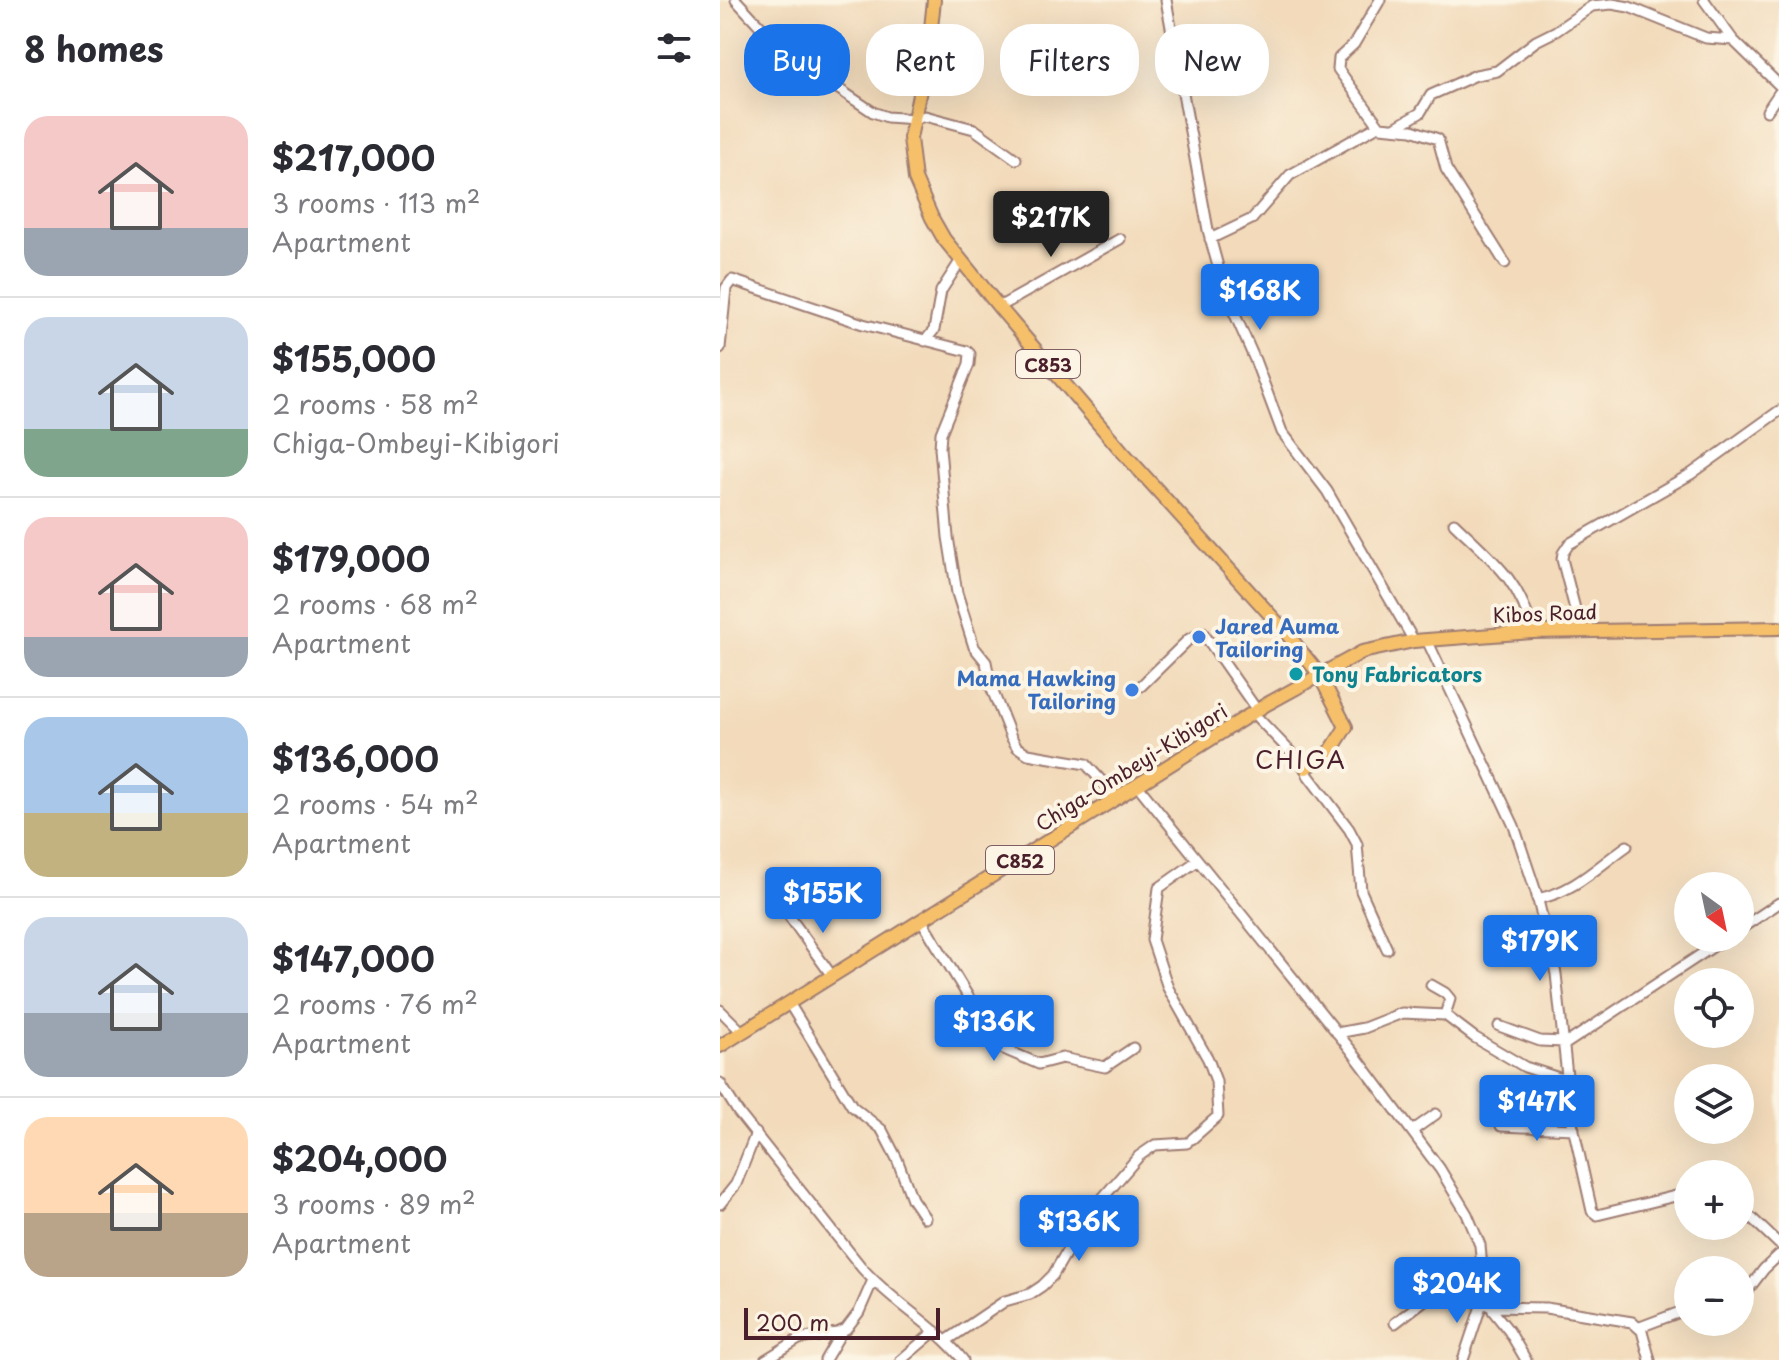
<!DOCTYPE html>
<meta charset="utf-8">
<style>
body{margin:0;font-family:"Playpen Sans",sans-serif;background:#f7f7f7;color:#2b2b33;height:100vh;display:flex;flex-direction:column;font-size:30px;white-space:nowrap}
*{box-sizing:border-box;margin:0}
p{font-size:26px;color:#7c7c81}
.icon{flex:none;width:44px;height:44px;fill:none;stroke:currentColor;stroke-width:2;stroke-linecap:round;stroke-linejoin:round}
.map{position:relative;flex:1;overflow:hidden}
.side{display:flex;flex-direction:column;background:#fff;width:720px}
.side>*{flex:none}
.banner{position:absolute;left:24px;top:24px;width:760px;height:72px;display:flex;gap:16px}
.needle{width:52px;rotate:147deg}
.buttons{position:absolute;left:954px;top:872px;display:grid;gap:16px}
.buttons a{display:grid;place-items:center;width:80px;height:80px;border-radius:50%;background:#fff;box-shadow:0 8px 32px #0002;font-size:40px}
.scale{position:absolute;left:24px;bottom:20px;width:196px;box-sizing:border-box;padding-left:8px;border:4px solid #4a1f2b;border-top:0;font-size:22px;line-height:28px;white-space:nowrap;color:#4a1f2b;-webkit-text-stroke:6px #fcf5e5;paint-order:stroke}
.price{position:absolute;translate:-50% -68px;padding:0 18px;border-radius:8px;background:#1a73e8;color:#fff;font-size:26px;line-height:52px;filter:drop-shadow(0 2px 4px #0008)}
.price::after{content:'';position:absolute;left:50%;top:48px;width:24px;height:18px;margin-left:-12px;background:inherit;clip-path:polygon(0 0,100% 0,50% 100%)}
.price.on{background:#222;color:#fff}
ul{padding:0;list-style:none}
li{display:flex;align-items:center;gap:24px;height:200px;padding:0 24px}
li+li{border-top:2px solid #e1e1e2}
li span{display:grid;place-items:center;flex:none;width:224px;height:160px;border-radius:24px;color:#555}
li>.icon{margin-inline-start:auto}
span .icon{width:96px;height:96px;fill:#fffc;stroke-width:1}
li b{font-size:34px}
h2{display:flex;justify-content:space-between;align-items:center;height:96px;padding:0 24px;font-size:34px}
.tag{padding:0 28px;border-radius:32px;background:#fff;box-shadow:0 8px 32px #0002;font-size:28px;line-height:72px}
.tag.on{background:#1a73e8;color:#fff}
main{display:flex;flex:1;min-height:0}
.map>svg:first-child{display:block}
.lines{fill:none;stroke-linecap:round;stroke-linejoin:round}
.minor-casing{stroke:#9e7c72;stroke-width:13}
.major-casing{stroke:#9e7c72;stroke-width:16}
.minor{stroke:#fff;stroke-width:9}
.major{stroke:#f6c06b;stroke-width:12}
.shop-dot{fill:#3f7fe0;stroke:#fcf5e5;stroke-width:3}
.culture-dot{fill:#0f9aa8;stroke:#fcf5e5;stroke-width:3}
.labels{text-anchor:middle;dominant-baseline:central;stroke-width:8;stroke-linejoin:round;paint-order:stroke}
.shield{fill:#fcf5e5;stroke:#7f5f63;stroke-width:2}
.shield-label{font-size:18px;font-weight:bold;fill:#4a1f2b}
.street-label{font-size:20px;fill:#4a1f2b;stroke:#fcf5e5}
.shop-label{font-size:20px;font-weight:bold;fill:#366cbe;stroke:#fcf5e5;text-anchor:start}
.culture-label{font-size:20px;font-weight:bold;fill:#0d838f;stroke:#fcf5e5;text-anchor:start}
.quarter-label{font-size:24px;letter-spacing:2px;fill:#4a1f2b;stroke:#fcf5e5}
</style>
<main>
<section class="side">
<h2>8 homes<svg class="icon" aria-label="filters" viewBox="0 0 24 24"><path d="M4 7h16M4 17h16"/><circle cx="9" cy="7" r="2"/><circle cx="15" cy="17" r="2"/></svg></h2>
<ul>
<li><span style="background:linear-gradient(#f6c9c9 70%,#9aa5b1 0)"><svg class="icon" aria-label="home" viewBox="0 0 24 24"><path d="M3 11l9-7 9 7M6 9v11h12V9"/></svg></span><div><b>$217,000</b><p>3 rooms · 113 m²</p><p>Apartment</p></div></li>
<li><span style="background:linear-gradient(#c9d6e8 70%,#7fa58c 0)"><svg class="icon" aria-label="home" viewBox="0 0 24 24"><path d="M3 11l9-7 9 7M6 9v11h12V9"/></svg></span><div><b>$155,000</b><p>2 rooms · 58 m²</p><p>Chiga-Ombeyi-Kibigori</p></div></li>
<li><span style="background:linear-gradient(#f6c9c9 75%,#9aa5b1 0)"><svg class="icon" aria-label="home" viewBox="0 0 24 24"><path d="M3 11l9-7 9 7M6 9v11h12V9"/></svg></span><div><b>$179,000</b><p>2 rooms · 68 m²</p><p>Apartment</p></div></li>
<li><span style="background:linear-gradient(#a9c7e8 60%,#c2b280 0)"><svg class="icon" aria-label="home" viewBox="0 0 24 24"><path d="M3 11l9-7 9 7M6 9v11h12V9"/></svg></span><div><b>$136,000</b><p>2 rooms · 54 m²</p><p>Apartment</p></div></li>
<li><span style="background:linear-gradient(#c9d6e8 60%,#9aa5b1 0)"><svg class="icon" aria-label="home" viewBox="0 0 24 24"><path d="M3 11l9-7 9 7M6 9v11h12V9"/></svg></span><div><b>$147,000</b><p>2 rooms · 76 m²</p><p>Apartment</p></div></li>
<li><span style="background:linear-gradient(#ffd9b3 60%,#b9a48a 0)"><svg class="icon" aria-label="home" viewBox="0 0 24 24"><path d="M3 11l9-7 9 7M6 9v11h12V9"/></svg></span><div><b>$204,000</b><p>3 rooms · 89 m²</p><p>Apartment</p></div></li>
</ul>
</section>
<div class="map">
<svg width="1059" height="1360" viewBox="0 0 1059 1360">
<rect width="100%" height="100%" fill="#fcf5e5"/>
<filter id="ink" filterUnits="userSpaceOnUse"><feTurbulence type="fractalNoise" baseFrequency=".0125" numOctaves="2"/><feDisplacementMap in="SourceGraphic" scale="16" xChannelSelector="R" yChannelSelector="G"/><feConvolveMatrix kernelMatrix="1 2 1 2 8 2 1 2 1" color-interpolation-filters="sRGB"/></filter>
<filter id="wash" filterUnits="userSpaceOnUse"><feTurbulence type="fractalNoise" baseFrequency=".006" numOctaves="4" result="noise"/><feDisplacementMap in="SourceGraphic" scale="32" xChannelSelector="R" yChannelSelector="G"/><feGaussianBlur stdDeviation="1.8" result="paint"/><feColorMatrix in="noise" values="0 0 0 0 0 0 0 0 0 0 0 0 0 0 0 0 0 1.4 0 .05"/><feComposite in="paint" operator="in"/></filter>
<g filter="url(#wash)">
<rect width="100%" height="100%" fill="#f2daba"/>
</g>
<g filter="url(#ink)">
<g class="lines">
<g class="minor-casing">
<path id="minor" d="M16 0 65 53 153 112 167 117 195 119 205 116 254 129 296 159
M446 0 488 230 505 292 535 360 562 432 607 491 694 641
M660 0 634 44 619 58 618 69 660 127 692 130 718 139 726 169 785 263
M984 0 1013 40 1059 85
M1047 111 1059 93
M676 127 700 113 711 95 756 75 777 71 816 41 836 31 872 6 892 4 909 7 986 38 1013 40
M490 239 532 219 570 175 658 126
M279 307 400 239
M205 341 214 330 221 291 241 260
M0 348 6 288 12 280 143 324 247 351 250 354 249 364 221 433 220 448 228 537 237 593 254 647 266 662 271 687 291 737 297 747 308 754 366 764 398 799
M734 523C770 558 802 581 812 632
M861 632 842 559 843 553 849 544 971 474 1059 411
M707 640 794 826 816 892 836 974 852 1122 872 1211 877 1215 968 1193
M421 686 469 639 483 633 534 706V714L586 768 588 775 629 829 637 844 641 891 667 949
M418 786 631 1050 720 1169 747 1214 760 1245 765 1304 772 1307 826 1308 912 1322 922 1331 930 1360
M817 899C854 892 877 867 907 846
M67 913 112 976
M202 921 279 1047 319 1064 342 1058 385 1067 413 1048
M1020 929 1059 903
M711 985 725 993 730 999 725 1015
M69 1003 132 1106 162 1130 177 1159 192 1199 205 1218
M0 1010 22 1032
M779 1026 820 1041 844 1042
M617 1033 644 1028 682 1013 725 1015 754 1037 805 1067 839 1078H847
M844 1045 1006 938
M0 1083 18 1112 142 1268C173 1303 214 1324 243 1360
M781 1126 854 1129
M692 1131 716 1114
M472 1139 498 1116 496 1081 488 1059 448 988 432 940 439 888 477 861
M0 1204 16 1184 36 1133
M1020 1207 1059 1244
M1020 1296 1027 1291 1044 1269 1059 1255
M772 1307 773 1311 789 1331 806 1360
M675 1323 706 1299 754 1292 762 1289
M920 1327 968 1309
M226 1341 285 1301 310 1294 322 1286 333 1275 368 1215 419 1156 435 1145 467 1143
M45 1360 79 1339 117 1333 126 1329 139 1312 153 1280
M105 1360 122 1331
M181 1360 215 1331
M743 1360 763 1300"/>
</g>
<g class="major-casing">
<path id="major" d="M214 0 209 47 190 138 195 179 212 218 224 239 279 307 401 450 564 630 599 674 626 727 610 752 586 768
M0 1046 547 704 642 652 694 641 812 632 1059 628"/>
</g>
<use href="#minor" class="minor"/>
<use href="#major" class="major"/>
</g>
</g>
<g class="shop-dot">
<circle cx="479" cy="637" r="8"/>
<circle cx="412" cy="690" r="8"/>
</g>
<circle class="culture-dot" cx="576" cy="674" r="8"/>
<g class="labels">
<g class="shield">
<rect x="296" y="350" width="64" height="28" rx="6"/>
<rect x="266" y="846" width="68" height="28" rx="6"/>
</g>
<g class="shield-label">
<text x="328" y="364">C853</text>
<text x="300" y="860">C852</text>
</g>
<g class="street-label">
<text transform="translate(825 613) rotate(-2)">Kibos Road</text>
<text transform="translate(411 767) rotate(-32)">Chiga-Ombeyi-Kibigori</text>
</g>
<g class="shop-label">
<text x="495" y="626">Jared Auma<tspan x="495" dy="23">Tailoring</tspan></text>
<text x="396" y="678" text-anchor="end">Mama Hawking<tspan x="396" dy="23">Tailoring</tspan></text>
</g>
<g class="culture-label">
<text x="592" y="674">Tony Fabricators</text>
</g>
<g class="quarter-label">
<text x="581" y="759">CHIGA</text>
</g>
</g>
</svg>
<div class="buttons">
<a><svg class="needle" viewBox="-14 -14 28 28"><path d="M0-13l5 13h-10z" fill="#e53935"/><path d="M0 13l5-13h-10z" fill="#7c7c81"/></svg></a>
<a><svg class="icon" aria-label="locate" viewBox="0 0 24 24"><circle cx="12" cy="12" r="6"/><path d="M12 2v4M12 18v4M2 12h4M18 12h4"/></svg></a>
<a><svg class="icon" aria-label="layers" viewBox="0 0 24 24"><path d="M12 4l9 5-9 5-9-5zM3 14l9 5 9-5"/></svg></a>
<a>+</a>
<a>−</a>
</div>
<div class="scale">200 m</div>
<b class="price on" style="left:331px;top:259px">$217K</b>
<b class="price" style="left:540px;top:332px">$168K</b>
<b class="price" style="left:103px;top:935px">$155K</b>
<b class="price" style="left:820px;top:983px">$179K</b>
<b class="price" style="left:274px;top:1063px">$136K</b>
<b class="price" style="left:817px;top:1143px">$147K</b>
<b class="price" style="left:359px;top:1263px">$136K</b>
<b class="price" style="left:737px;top:1325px">$204K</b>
<div class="banner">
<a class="tag on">Buy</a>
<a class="tag">Rent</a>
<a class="tag">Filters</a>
<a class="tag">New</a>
</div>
</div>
</main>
